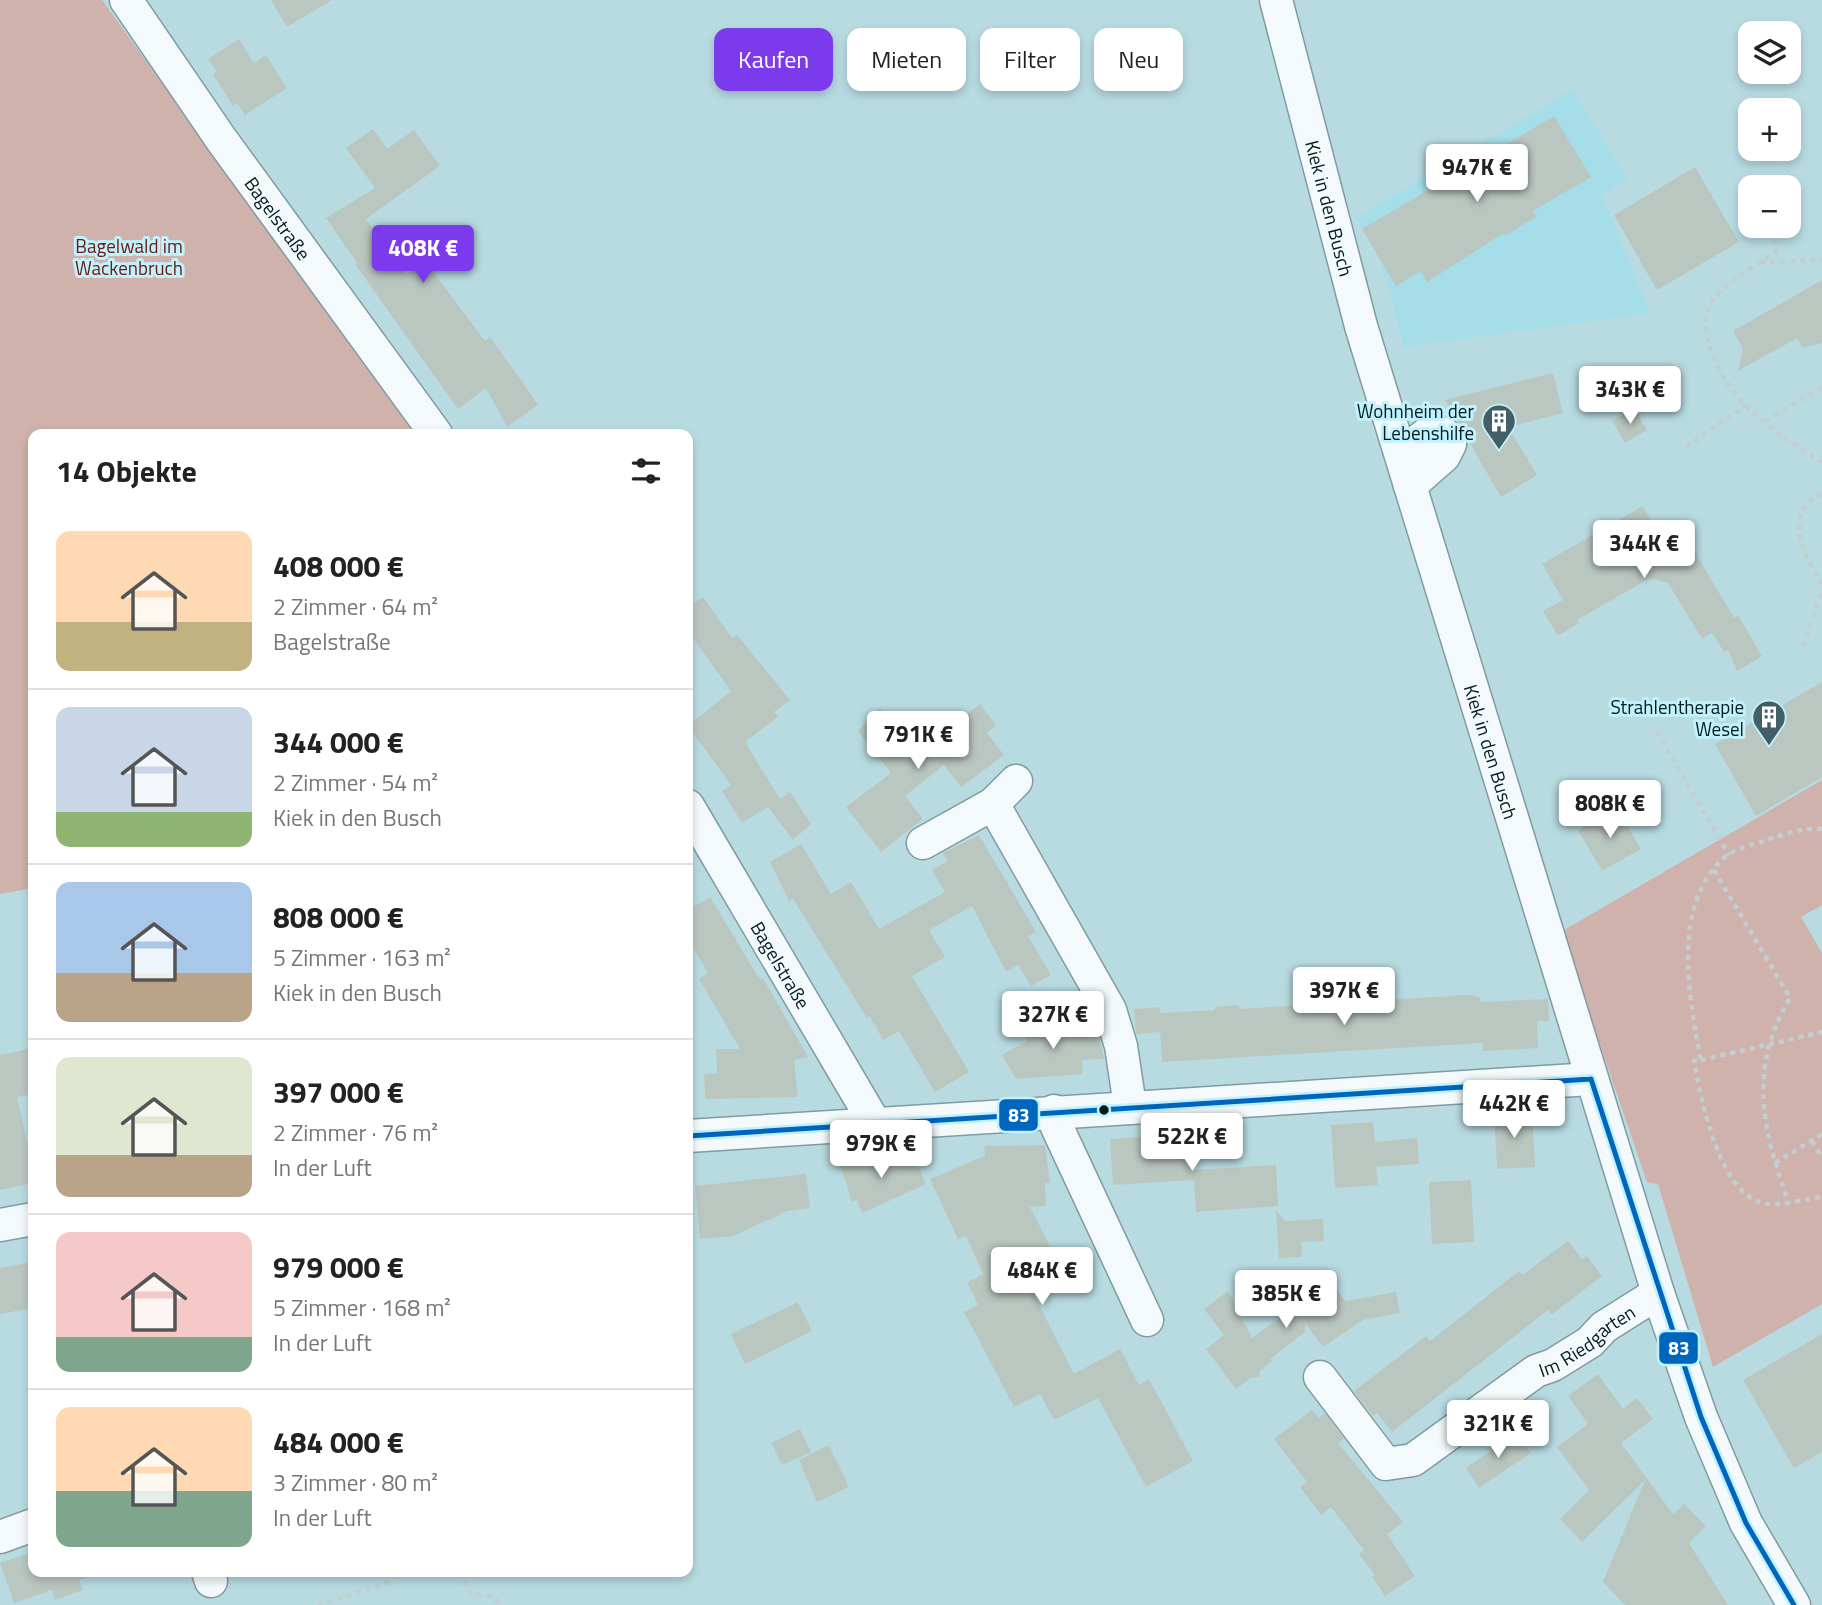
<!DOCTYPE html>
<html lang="de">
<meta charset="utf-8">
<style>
body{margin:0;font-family:"Titillium Web",sans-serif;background:#f2f2f2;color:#222;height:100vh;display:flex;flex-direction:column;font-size:26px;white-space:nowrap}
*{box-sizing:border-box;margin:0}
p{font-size:23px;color:#767676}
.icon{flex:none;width:38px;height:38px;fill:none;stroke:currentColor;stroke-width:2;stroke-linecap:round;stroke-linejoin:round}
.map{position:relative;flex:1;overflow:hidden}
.side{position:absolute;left:28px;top:429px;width:665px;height:1148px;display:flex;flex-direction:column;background:#fff;border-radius:14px;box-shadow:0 4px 10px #0003}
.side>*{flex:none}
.hud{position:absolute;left:714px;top:28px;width:665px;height:63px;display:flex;gap:14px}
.tools{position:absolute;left:1738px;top:21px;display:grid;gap:14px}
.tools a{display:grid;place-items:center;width:63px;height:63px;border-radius:14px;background:#fff;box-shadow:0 4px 10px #0003;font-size:35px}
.price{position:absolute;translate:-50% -60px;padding:0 16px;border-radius:7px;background:#fff;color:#222;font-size:23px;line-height:46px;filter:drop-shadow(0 2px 4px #0008)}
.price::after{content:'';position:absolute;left:50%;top:42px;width:21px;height:16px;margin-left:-10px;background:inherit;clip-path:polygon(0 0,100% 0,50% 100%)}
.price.selected{background:#7c3aed;color:#fff}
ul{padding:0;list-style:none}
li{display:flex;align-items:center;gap:21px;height:175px;padding:0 28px}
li+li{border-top:2px solid #e0e0e0}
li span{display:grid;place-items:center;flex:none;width:196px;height:140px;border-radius:14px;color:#555}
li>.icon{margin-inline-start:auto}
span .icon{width:84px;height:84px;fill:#fffc;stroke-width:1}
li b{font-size:30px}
h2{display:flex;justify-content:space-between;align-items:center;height:84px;padding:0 28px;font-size:30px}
.tag{padding:0 24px;border-radius:14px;background:#fff;box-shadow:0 4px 10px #0003;font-size:24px;line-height:63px}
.tag.selected{background:#7c3aed;color:#fff}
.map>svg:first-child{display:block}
.built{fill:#a5dde9}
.green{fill:#cfb2ac}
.building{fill:#bac7c0}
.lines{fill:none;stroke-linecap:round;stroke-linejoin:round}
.minor-casing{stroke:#809ba1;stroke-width:35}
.path{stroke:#c3ced0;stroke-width:4.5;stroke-dasharray:5 5;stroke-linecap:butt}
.minor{stroke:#f4fafb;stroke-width:32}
.bus-1-casing{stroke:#c0f1fc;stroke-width:10}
.bus-1{stroke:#0065bd;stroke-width:5}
.bus-dot{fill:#031c21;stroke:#c0f1fc;stroke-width:2.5}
.labels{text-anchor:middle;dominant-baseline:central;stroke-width:6;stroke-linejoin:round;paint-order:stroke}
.street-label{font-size:19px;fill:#031c21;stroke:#c0f1fc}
.park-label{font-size:19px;fill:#6a1b0e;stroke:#c0f1fc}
.poi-label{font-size:19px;fill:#031c21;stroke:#c0f1fc;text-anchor:end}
.line-badge{stroke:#c0f1fc;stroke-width:2.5}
.badge-label{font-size:19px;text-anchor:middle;font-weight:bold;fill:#fff}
</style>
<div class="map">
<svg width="1822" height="1605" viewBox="0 0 1822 1605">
<rect width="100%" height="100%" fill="#b8dbe2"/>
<path class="built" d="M1573 89 1627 179 1602 195 1650 313 1404 347 1381 261 1356 218Z"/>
<path class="green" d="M0 0H102L413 429 404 434H33V888L0 894Z
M1822 780V905L1801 917 1822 953V1304L1713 1367 1658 1184 1647 1182 1594 1027 1588 1029 1559 933Z"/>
<path class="building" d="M271 0H332L287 27Z
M239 39 254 63 266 55 287 88 245 115 237 103 233 106 213 74 217 71 208 59Z
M1554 116 1591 177 1533 211 1536 217 1505 236 1504 233 1427 282 1421 271 1396 286 1362 229Z
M373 129 387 149 414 130 440 166 366 219 406 274 425 261 485 341 490 337 524 384 538 405 507 427 486 388 458 409 355 264 357 263 326 218 375 188 346 148Z
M1695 167 1739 242 1657 290 1614 215Z
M1822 280V343L1803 348 1797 338 1738 371 1743 349 1733 331Z
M1553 373 1563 413 1508 427 1537 475 1501 497 1445 400Z
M1634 408 1647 430 1625 443 1612 421Z
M1643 506 1657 531 1673 522 1676 527 1679 525 1734 618 1738 615 1762 656 1737 671 1728 650 1724 652 1712 633 1702 639 1668 583 1650 578 1577 620 1579 623 1558 636 1543 611 1563 600 1542 564Z
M703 597 732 638 737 635 790 700 774 712 778 717 745 742 780 799 790 792 811 824 793 840 768 807 742 823 722 791 731 785 688 726 731 691 688 631V607Z
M1822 682V777L1756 816 1715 744Z
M980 704 996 725 987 733 1004 755 961 787 944 765 905 796 923 819 881 852 846 807 891 773 858 731 880 708 914 755Z
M1617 808 1641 849 1602 871 1578 830Z
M979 835 1036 932 1028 936 1051 975 1031 986 1018 965 1006 972 972 906 929 930 945 957 912 976 969 1072 935 1092 899 1031 883 1040 870 1016 867 1018 793 899 789 901 770 862 801 844 831 894 851 882 879 929 945 892 932 870 948 861 943 853Z
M710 897 760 980 763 978 808 1057 794 1060 798 1097 705 1099 704 1074 717 1073 716 1049H740L699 979 708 973 688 938V910Z
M1467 995 1480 997 1481 1002 1548 999 1549 1021H1537L1538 1048 1483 1051V1043L1162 1062 1160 1032 1136 1034V1031L1134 1009 1160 1007V1013L1215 1010V1007L1239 1005V1009Z
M1080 1022 1081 1037 1099 1036 1104 1059 1082 1060 1083 1074 1016 1079 1002 1055 1027 1041 1026 1025Z
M33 1048V1094L17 1097 27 1142 33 1140V1183L0 1190V1055Z
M1532 1112 1535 1167 1497 1169 1494 1114Z
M1373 1122 1375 1142 1417 1138 1419 1164 1376 1167 1378 1185 1335 1188 1331 1125Z
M1192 1133 1194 1170 1276 1165 1278 1206 1196 1212 1194 1180 1113 1185 1110 1139Z
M1045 1145 1050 1183H1045L1046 1206 1030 1207 1064 1274 1032 1291 1074 1374 1120 1349 1139 1385 1149 1379 1193 1461 1146 1487 1098 1398 1054 1420 1040 1394 1014 1407 964 1312 978 1305 967 1282 983 1274 966 1236 958 1239 930 1179 985 1156 984 1146Z
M912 1152 926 1184 862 1213 857 1200 852 1202 840 1165 869 1155 874 1169Z
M806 1174 810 1208 787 1211 734 1236 700 1239 695 1186Z
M1471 1180 1474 1242 1432 1244 1429 1182Z
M1276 1210 1285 1221 1323 1219 1324 1241 1301 1242 1302 1257 1279 1258Z
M1568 1241 1582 1259 1587 1256 1602 1276 1551 1315 1548 1310 1392 1432 1377 1413 1373 1416 1354 1391 1426 1336 1430 1341 1519 1271 1522 1275Z
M33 1262V1308L0 1314V1268Z
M1336 1289 1345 1301 1396 1292 1400 1313 1363 1320 1323 1347 1305 1323V1332L1270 1359 1272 1361 1260 1371 1259 1377H1252L1236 1389 1206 1349 1224 1335 1204 1309 1228 1291 1252 1338 1295 1307 1301 1315Z
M798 1302 812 1331 745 1364 731 1334Z
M1822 1334V1452L1794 1468 1743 1380Z
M1598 1374 1623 1409 1637 1398 1653 1419 1621 1443 1673 1514 1684 1504 1706 1526 1689 1543 1728 1605H1625L1603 1582 1645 1480 1582 1542 1560 1519 1589 1490 1557 1447 1588 1424 1568 1396Z
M1312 1410 1319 1418 1325 1413 1344 1439 1338 1443 1403 1522 1387 1534 1415 1576 1385 1596 1372 1577 1375 1575 1359 1554 1364 1550 1331 1507 1321 1515 1300 1487 1307 1482 1274 1439Z
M800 1429 811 1452 782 1465 771 1443Z
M1517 1433 1531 1453 1479 1488 1466 1468Z
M829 1445 849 1487 817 1502 799 1460Z
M33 1552V1572H95V1575L79 1580 83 1590 55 1600 52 1590 14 1603 0 1563Z"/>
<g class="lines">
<g class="minor-casing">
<g id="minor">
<path id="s1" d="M126 0 221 139 436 434"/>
<path id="s2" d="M1276 0 1361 326 1658 1293 1701 1417 1746 1523 1794 1605"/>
<path d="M1401 454 1432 430 1444 434 1450 444 1444 456 1410 486"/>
<path d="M993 804 1016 781"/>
<path id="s3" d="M688 806 874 1122"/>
<path d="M923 843 993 804 1110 1010 1121 1046 1130 1106"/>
<path d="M1054 1111 1057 1127 1147 1320"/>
<path d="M688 1136 1591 1079"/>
<path d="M0 1225 33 1219"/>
<path id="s4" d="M1320 1377 1386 1464 1413 1460 1536 1371 1553 1365 1590 1342 1604 1327 1658 1293"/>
<path d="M0 1537 33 1525"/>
<path d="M208 1572 211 1581"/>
</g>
</g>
<path class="path" d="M1775 239 1776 251 1761 262 1822 260
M1761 262C1742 275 1719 286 1709 308 1698 332 1718 373 1734 392 1752 417 1795 446 1822 462
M1766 421 1822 387
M1686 447 1746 405
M1822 494C1780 513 1806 558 1822 585
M1803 646 1822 590
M1657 732 1729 855
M1822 829C1804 827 1781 835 1764 841 1751 845 1734 849 1724 858 1671 904 1689 1000 1701 1060L1694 1061C1701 1099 1720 1200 1768 1204 1785 1205 1805 1199 1822 1197
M1714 870 1790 998C1748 1069 1762 1128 1788 1201
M1701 1060 1822 1032
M1812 1141 1822 1158
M1775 1163 1822 1134
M461 1572 470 1594 491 1596 502 1605
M318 1605 385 1584 400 1572"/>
<use href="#minor" class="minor"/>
<g class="bus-1-casing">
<path id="bus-1" d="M1591 1079 1701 1417 1746 1523 1794 1605
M688 1136 1591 1079"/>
</g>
<use href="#bus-1" class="bus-1"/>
</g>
<defs>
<g id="building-pin" transform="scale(1.75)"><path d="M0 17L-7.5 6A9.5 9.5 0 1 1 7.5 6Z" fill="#425f65" stroke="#c0f1fc"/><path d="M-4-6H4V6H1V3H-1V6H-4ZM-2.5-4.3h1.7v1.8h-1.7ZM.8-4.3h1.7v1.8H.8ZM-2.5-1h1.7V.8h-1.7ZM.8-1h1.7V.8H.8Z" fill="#fff"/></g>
</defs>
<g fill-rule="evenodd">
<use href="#building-pin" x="1499" y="421"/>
<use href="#building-pin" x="1769" y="717"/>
</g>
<circle class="bus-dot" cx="1104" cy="1110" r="6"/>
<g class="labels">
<g class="street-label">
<text stroke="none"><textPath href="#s2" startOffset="215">Kiek in den Busch</textPath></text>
<text stroke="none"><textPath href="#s1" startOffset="266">Bagelstraße</textPath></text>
<text stroke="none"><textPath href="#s2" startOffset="782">Kiek in den Busch</textPath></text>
<text stroke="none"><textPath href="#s3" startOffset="184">Bagelstraße</textPath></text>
<text stroke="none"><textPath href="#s4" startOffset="348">Im Riedgarten</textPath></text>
</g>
<g class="park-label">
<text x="129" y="245">Bagelwald im<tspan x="129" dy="22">Wackenbruch</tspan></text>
</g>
<g class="poi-label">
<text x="1474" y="410">Wohnheim der<tspan x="1474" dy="22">Lebenshilfe</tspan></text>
<text x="1744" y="706">Strahlentherapie<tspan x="1744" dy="22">Wesel</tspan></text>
</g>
</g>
<g class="line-badge">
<rect x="998" y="1098" width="41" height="34" rx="7" fill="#0065bd"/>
<rect x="1658" y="1331" width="41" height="34" rx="7" fill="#0065bd"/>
</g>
<g class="badge-label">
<text x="1019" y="1122">83</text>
<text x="1679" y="1355">83</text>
</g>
</svg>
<div class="tools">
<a><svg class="icon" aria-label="layers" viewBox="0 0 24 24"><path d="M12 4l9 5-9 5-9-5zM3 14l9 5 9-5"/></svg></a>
<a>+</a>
<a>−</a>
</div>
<b class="price" style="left:1477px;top:204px">947K €</b>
<b class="price selected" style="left:423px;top:285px">408K €</b>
<b class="price" style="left:1630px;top:426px">343K €</b>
<b class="price" style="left:1644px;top:580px">344K €</b>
<b class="price" style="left:918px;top:771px">791K €</b>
<b class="price" style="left:1610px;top:840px">808K €</b>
<b class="price" style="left:1344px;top:1027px">397K €</b>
<b class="price" style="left:1053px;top:1051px">327K €</b>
<b class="price" style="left:1514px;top:1140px">442K €</b>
<b class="price" style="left:1192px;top:1173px">522K €</b>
<b class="price" style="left:881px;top:1180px">979K €</b>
<b class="price" style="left:1042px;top:1307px">484K €</b>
<b class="price" style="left:1286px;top:1330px">385K €</b>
<b class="price" style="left:1498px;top:1460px">321K €</b>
<div class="hud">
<a class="tag selected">Kaufen</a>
<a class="tag">Mieten</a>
<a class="tag">Filter</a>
<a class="tag">Neu</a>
</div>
<section class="side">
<h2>14 Objekte<svg class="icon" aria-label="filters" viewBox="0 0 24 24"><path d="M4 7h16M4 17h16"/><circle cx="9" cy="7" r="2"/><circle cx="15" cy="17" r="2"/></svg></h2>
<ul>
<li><span style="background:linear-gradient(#ffd9b3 65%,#c2b280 0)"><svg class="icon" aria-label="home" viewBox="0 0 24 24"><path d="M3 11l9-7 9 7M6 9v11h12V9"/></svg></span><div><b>408 000 €</b><p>2 Zimmer · 64 m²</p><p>Bagelstraße</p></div></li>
<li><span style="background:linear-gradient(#c9d6e8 75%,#8fb573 0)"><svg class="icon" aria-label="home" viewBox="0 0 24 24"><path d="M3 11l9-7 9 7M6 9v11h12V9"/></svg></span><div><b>344 000 €</b><p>2 Zimmer · 54 m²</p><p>Kiek in den Busch</p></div></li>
<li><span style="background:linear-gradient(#a9c7e8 65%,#b9a48a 0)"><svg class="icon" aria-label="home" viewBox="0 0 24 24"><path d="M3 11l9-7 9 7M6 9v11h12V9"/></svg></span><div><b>808 000 €</b><p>5 Zimmer · 163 m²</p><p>Kiek in den Busch</p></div></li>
<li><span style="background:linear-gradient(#dfe7d0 70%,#b9a48a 0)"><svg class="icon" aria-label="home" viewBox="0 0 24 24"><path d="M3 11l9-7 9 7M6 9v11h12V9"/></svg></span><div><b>397 000 €</b><p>2 Zimmer · 76 m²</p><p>In der Luft</p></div></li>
<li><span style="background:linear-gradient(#f6c9c9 75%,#7fa58c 0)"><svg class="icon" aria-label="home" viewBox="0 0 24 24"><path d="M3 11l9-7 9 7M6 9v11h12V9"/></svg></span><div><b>979 000 €</b><p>5 Zimmer · 168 m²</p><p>In der Luft</p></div></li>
<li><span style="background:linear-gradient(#ffd9b3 60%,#7fa58c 0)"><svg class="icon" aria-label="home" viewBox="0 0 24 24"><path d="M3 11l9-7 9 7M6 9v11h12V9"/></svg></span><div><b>484 000 €</b><p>3 Zimmer · 80 m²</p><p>In der Luft</p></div></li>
</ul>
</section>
</div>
